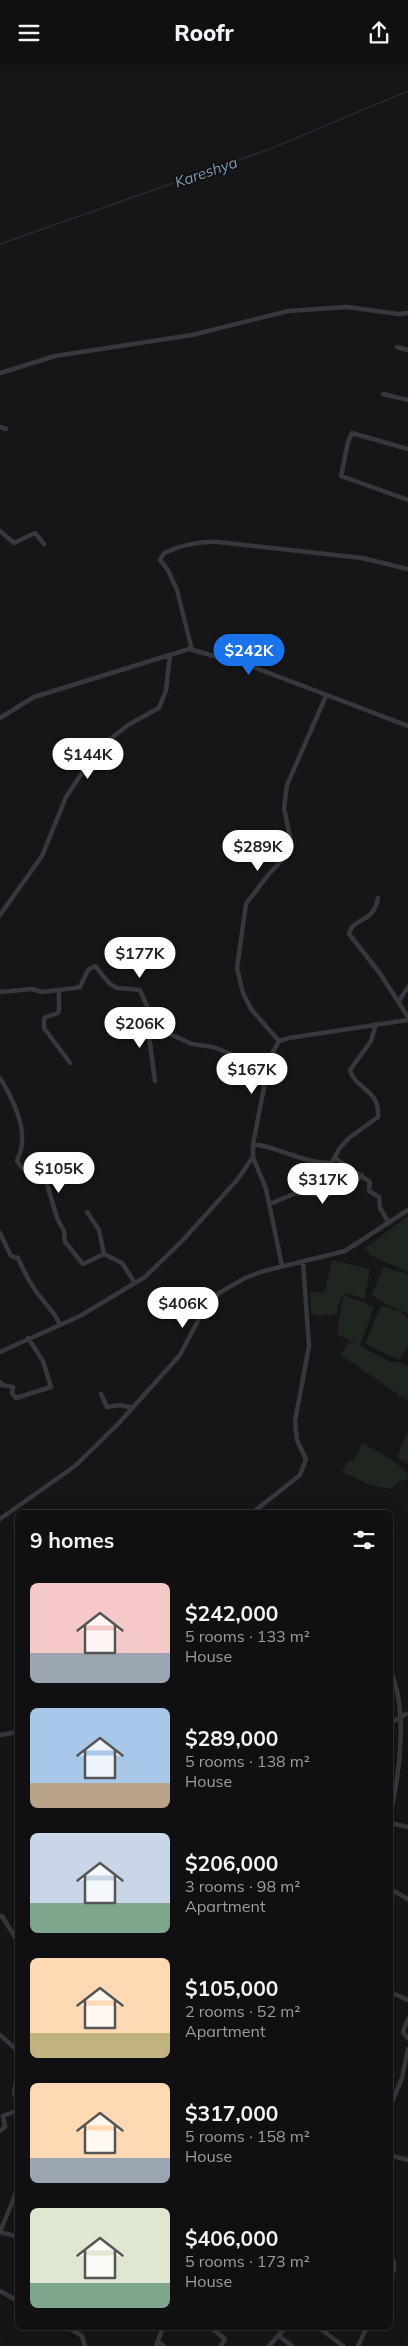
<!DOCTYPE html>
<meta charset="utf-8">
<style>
body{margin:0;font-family:Mulish,sans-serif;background:#19191b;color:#f1f3f6;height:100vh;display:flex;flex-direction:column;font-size:19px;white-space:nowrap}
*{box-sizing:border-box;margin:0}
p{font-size:16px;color:#9c9d9f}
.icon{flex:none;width:28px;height:28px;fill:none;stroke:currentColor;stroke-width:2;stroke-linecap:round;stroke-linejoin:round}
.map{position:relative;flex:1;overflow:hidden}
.side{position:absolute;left:15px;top:1445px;width:378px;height:820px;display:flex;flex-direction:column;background:#101012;border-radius:8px;box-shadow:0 5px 20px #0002,0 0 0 1px #303032}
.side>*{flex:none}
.price{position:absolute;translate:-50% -42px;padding:0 11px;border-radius:18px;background:#fff;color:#222;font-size:16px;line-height:32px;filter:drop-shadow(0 1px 2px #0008)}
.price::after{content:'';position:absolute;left:50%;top:30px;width:15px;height:11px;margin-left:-8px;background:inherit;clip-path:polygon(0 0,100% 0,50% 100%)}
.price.active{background:#1a73e8;color:#fff}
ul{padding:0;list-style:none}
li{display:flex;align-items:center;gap:15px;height:125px;padding:0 15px}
li span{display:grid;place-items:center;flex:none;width:140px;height:100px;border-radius:8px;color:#555}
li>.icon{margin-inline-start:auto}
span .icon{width:60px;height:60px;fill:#fffc;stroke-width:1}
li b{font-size:21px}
h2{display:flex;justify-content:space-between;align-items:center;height:60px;padding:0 15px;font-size:21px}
header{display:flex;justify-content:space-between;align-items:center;height:65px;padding:0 15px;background:#101012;font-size:22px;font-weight:800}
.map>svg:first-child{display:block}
.green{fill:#1e261f}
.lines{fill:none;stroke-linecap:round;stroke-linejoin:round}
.stream{stroke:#2c353c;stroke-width:1}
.minor{stroke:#37383d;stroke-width:4.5}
.labels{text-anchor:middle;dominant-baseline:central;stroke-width:4;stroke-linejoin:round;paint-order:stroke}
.water-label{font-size:15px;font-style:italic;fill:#7f9bb3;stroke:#111113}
</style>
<header><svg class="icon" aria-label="menu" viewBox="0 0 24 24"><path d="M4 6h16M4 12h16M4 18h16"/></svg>Roofr<svg class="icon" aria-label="share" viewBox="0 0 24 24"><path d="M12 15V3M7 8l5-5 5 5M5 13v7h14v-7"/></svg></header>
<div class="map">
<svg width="408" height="2281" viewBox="0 0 408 2281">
<rect width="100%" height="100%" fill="#161618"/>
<path class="green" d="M408 1151V1207L372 1191 365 1183Z
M332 1195 370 1204 364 1234 346 1228 340 1234 337 1249 317 1251 311 1248 310 1227 321 1228 325 1226Z
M383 1202 408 1209V1249L378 1235 372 1230Z
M344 1230 374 1242 360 1281 390 1297H400L408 1302V1336L341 1290 349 1277 360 1281 337 1269C339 1256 340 1243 344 1230Z
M381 1240 399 1246 408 1253V1281L399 1295 365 1279Z
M408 1366V1399L397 1392Z
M363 1378 395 1397 408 1409 406 1414 400 1416 391 1424 370 1420 342 1407 347 1397 353 1396Z"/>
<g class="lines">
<path class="stream" d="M0 179 270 84 408 26"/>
<path class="minor" d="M397 282 408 285
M0 308 55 291 192 270 288 246 347 242 398 249 408 248
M383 329 408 335
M0 362 6 364
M408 384 352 368 348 377 341 411 408 435
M0 466 14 478 35 468 44 479
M192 585 177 525 168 505 160 495 164 488C182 480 198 476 218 477L362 493 408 504
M0 653 34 632 189 584 253 602 408 661
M378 833C373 860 353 851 349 869L379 907 408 952
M0 850 42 791 66 732 90 696 109 675 128 660 159 643 166 625 170 591
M59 925V945L58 948 44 953V963L70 998
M0 927 32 924 42 927 75 923 80 922 88 905 95 901 110 919 117 923 140 925 154 957 170 969 192 979 213 982 267 1003
M399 936 408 922
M154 957 149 971 155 1016
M279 976 251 944 243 928 237 903 246 839 268 810 288 789 292 781 284 743 287 720 326 631
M0 1013C11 1031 24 1056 22 1077 22 1084 19 1090 17 1096L23 1104 42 1114 47 1119 57 1153 64 1166 65 1177 83 1199 104 1189 122 1198 135 1218
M253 1079C280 1082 303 1099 332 1098L339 1084 349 1073 378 1052C380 1023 356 1026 350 1005L371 976 376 959
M335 1093 370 1117 369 1126 379 1132 380 1143 389 1158
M270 1139 296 1128 326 1130 337 1127 350 1122 362 1110
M87 1147 99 1165 104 1189
M0 1168 11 1191 18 1193C24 1207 32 1222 42 1234 49 1244 55 1247 60 1260
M282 1201 266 1124 253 1092V1079L270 992 279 976 289 973 408 955
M0 1287 80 1251 145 1212 184 1174 237 1115 253 1092
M0 1317 2 1320 13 1322 12 1328 16 1333 51 1322 43 1296 28 1273
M101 1329 107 1342 120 1340 133 1343
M252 1448 300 1410 306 1394 297 1375 295 1356 309 1281 303 1197
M0 1454 75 1401 117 1360 180 1290 201 1250 219 1228 245 1213 264 1206 345 1186 408 1145
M390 1605C408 1643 400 1707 390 1751
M390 1658 406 1649
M0 1670 18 1667
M390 1758 408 1762
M390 1824 408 1834
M0 1852 2 1851 18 1877
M390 1927 408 1935
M408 1954 403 1967 408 1973
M0 1970 18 1986
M18 2005 14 2029 18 2035
M390 2042 402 2013 408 1984
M0 2066 5 2062 3 2051 18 2045
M390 2090 408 2095
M0 2167 18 2123
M0 2167 18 2172
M390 2193 394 2197V2204L390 2213
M0 2226 18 2236
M68 2262 82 2271 85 2281
M210 2262 225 2274 221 2281
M318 2262 343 2281
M279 2271 292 2281
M158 2277 164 2281
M156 2281 163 2262
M269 2281 286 2262
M358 2281 367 2262"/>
</g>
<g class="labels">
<g class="water-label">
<text transform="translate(206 107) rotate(-19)">Kareshya</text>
</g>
</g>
</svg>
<b class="price active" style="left:249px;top:611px">$242K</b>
<b class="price" style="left:88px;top:715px">$144K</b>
<b class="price" style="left:258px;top:807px">$289K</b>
<b class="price" style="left:140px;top:914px">$177K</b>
<b class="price" style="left:140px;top:984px">$206K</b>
<b class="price" style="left:252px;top:1030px">$167K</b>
<b class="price" style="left:59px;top:1129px">$105K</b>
<b class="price" style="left:323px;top:1140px">$317K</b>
<b class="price" style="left:183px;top:1264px">$406K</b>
<section class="side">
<h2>9 homes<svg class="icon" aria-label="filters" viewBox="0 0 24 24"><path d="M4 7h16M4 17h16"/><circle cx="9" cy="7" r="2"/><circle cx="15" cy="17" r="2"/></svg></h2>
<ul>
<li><span style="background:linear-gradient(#f6c9c9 70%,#9aa5b1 0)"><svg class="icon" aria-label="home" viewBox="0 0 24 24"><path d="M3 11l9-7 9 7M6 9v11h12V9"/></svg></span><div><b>$242,000</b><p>5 rooms · 133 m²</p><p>House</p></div></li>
<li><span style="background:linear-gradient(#a9c7e8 75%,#b9a48a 0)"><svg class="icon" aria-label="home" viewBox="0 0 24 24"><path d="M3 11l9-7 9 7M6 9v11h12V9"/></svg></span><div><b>$289,000</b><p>5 rooms · 138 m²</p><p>House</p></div></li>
<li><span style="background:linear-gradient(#c9d6e8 70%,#7fa58c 0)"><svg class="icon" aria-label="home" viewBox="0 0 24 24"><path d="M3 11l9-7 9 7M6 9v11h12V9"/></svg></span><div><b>$206,000</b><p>3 rooms · 98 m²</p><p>Apartment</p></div></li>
<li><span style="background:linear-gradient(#ffd9b3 75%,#c2b280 0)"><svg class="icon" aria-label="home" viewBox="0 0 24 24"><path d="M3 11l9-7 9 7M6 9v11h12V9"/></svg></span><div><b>$105,000</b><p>2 rooms · 52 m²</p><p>Apartment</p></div></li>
<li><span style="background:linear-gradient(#ffd9b3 75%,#9aa5b1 0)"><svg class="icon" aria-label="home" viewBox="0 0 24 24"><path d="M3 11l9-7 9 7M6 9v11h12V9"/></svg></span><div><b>$317,000</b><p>5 rooms · 158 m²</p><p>House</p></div></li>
<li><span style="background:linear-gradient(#dfe7d0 75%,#7fa58c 0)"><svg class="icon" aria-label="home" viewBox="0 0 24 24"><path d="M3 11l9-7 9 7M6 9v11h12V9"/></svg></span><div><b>$406,000</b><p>5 rooms · 173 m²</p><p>House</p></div></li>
</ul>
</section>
</div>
